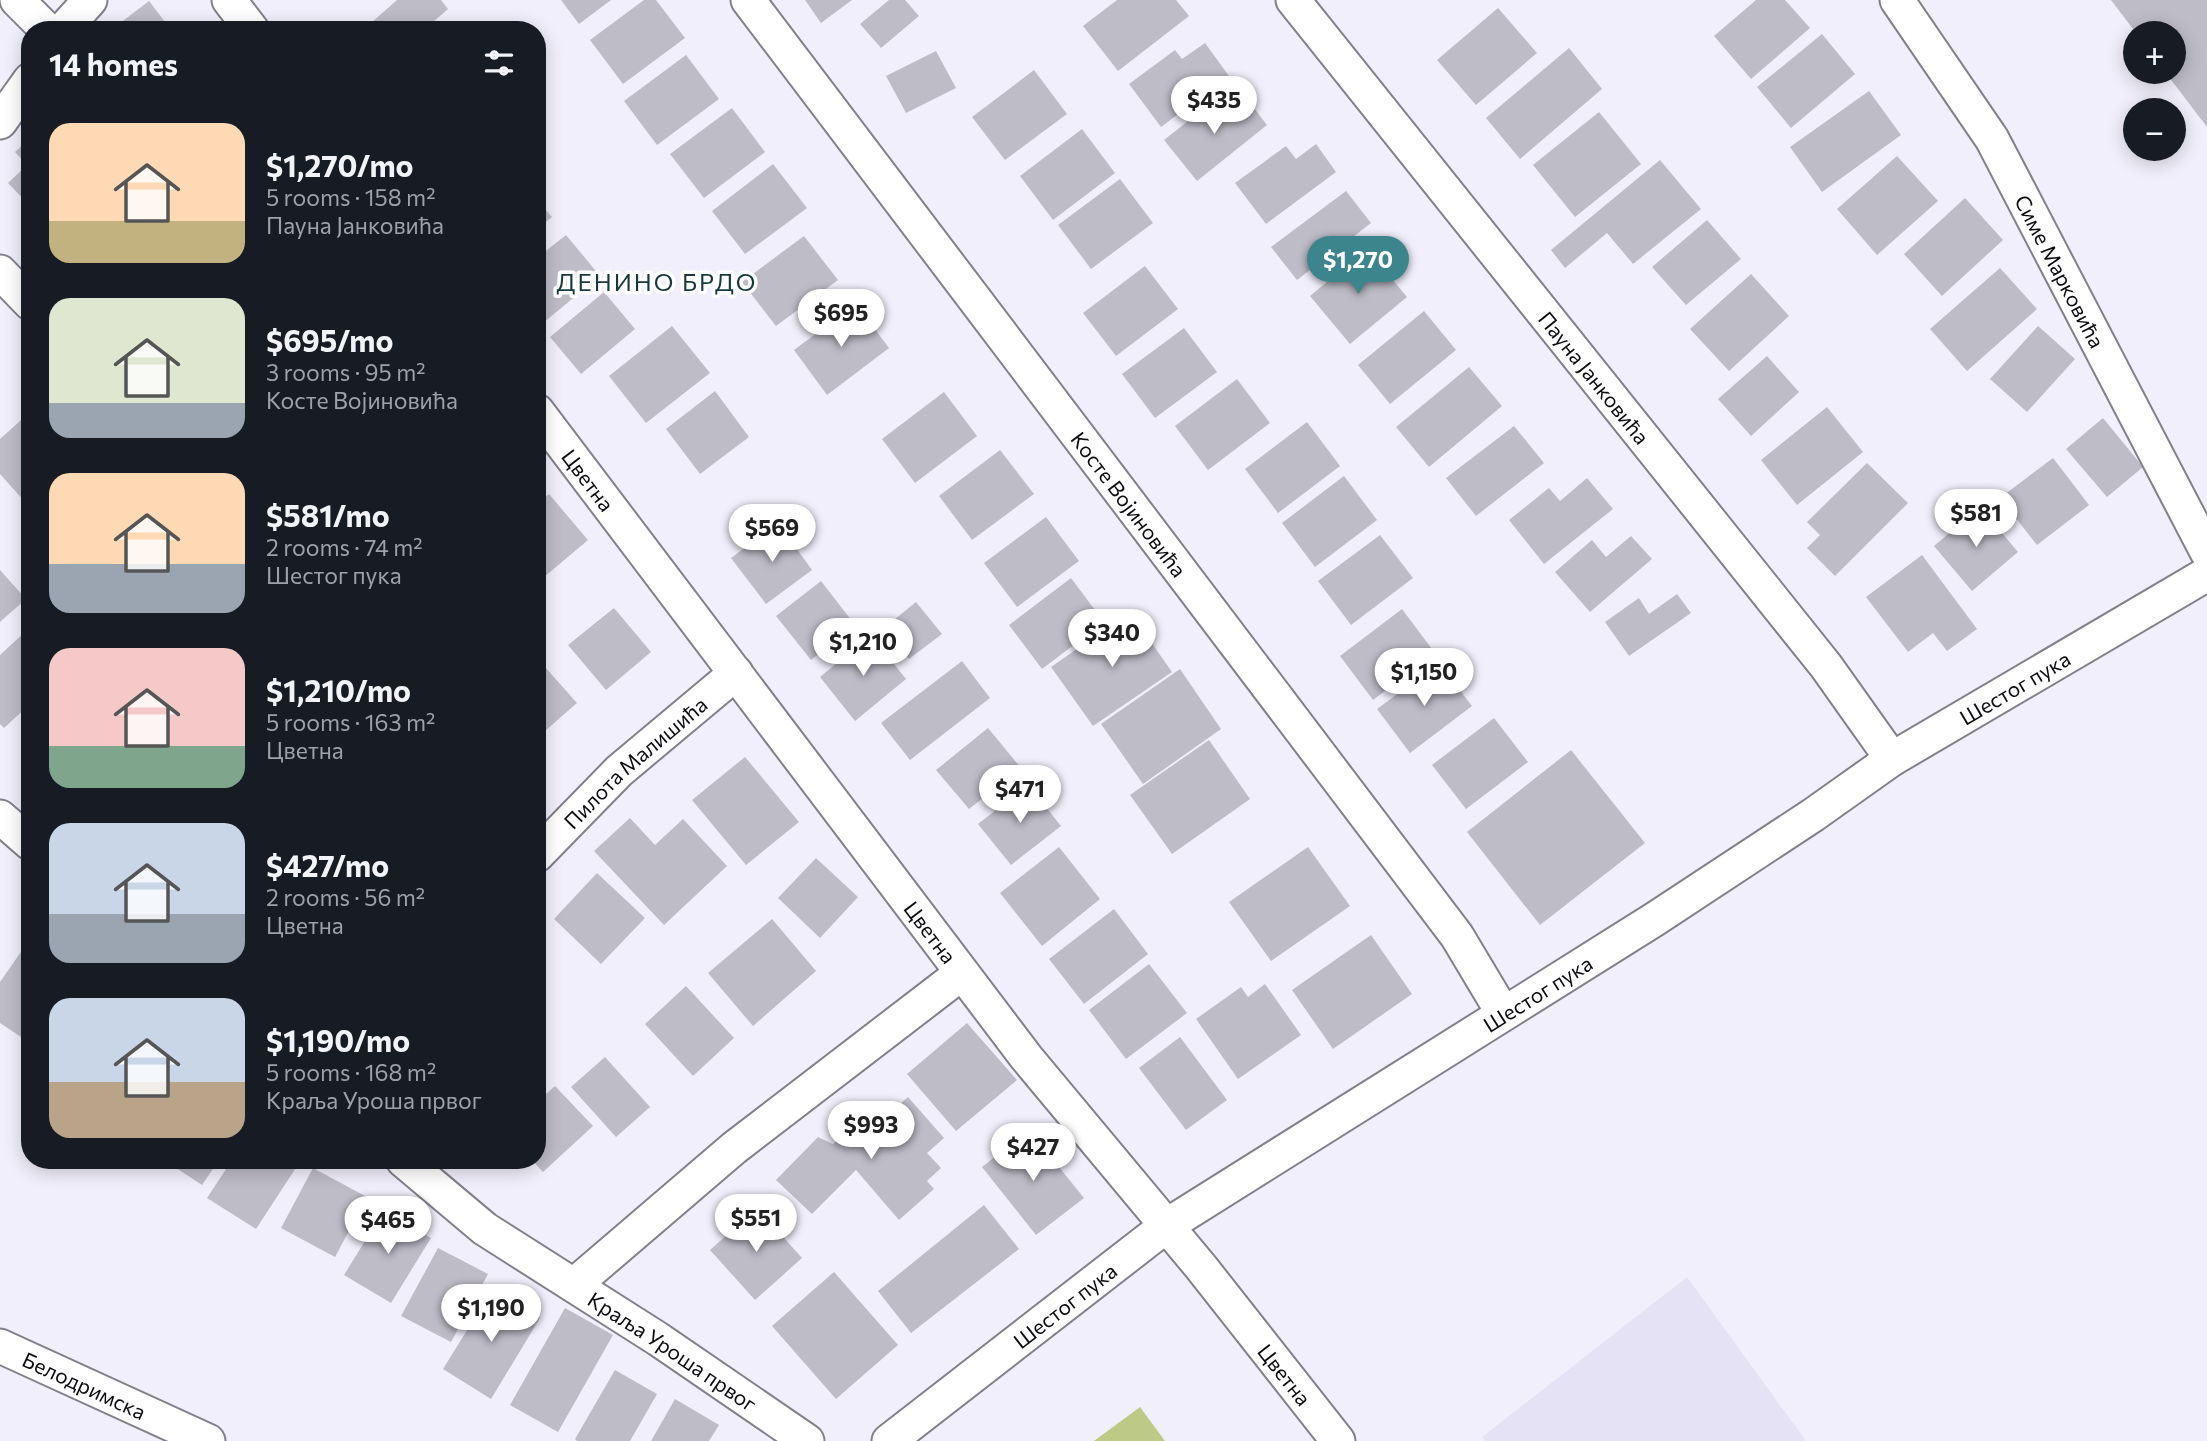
<!DOCTYPE html>
<meta charset="utf-8">
<style>
body{margin:0;font-family:Commissioner,sans-serif;background:#20242c;color:#f1f3f6;height:100vh;display:flex;flex-direction:column;font-size:26px;white-space:nowrap}
*{box-sizing:border-box;margin:0}
p{font-size:23px;color:#9ea1a6}
.icon{flex:none;width:38px;height:38px;fill:none;stroke:currentColor;stroke-width:2;stroke-linecap:round;stroke-linejoin:round}
.map{position:relative;flex:1;overflow:hidden}
.drawer{position:absolute;left:21px;top:21px;width:525px;height:1148px;display:flex;flex-direction:column;background:#171b24;border-radius:28px;box-shadow:0 4px 18px #0003}
.drawer>*{flex:none}
.buttons{position:absolute;left:2123px;top:21px;display:grid;gap:14px}
.buttons a{display:grid;place-items:center;width:63px;height:63px;border-radius:50%;background:#171b24;box-shadow:0 4px 18px #0003;font-size:35px}
.price{position:absolute;translate:-50% -60px;padding:0 16px;border-radius:24px;background:#fff;color:#222;font-size:23px;line-height:46px;filter:drop-shadow(0 2px 4px #0008)}
.price::after{content:'';position:absolute;left:50%;top:42px;width:21px;height:16px;margin-left:-10px;background:inherit;clip-path:polygon(0 0,100% 0,50% 100%)}
.price.selected{background:#3d858d;color:#fff}
ul{padding:0;list-style:none}
li{display:flex;align-items:center;gap:21px;height:175px;padding:0 28px}
li span{display:grid;place-items:center;flex:none;width:196px;height:140px;border-radius:21px;color:#555}
li>.icon{margin-inline-start:auto}
span .icon{width:84px;height:84px;fill:#fffc;stroke-width:1}
li b{font-size:30px}
h2{display:flex;justify-content:space-between;align-items:center;height:84px;padding:0 28px;font-size:30px}
.map>svg:first-child{display:block}
.built{fill:#e5e2f5}
.green{fill:#bcca86}
.building{fill:#bebcc7}
.lines{fill:none;stroke-linecap:round;stroke-linejoin:round}
.street-casing{stroke:#82808b;stroke-width:37}
.street{stroke:#fff;stroke-width:33}
.labels{text-anchor:middle;dominant-baseline:central;stroke-width:7;stroke-linejoin:round;paint-order:stroke}
.street-label{font-size:21px;fill:#0c0b0f;stroke:#fff}
.quarter-label{font-size:24px;letter-spacing:2px;fill:#17393d;stroke:#fff}
</style>
<div class="map">
<svg width="2207" height="1441" viewBox="0 0 2207 1441">
<rect width="100%" height="100%" fill="#f1effb"/>
<path class="built" d="M1687 1277 1806 1441H1485L1482 1437Z"/>
<path class="green" d="M1140 1407 1165 1441H1094Z"/>
<path class="building" d="M397 0H441L448 9 424 30H363Z
M561 0H611L579 24Z
M644 0H656L685 38 623 84 590 40Z
M805 0H852L821 23Z
M889 0H905L919 16 881 48 860 24Z
M1117 0H1176L1189 16 1118 71 1083 26Z
M1756 0H1785L1810 28 1751 79 1714 36Z
M2111 0H2207V127L2165 72H2174V33H2136Z
M149 1 169 27 166 30H111Z
M1498 8 1537 53 1476 105 1437 60Z
M1822 34 1855 74 1791 128 1757 87Z
M1205 43 1229 76 1161 127 1129 84 1175 50 1182 59Z
M1569 48 1602 89 1520 159 1486 118Z
M936 51 956 88 906 113 886 76Z
M686 55 719 99 657 145 624 101Z
M1034 70 1067 114 1005 160 972 117Z
M1869 91 1901 135 1822 192 1790 147Z
M1221 95 1236 113 1250 103 1267 125 1197 181 1164 140Z
M732 108 765 152 704 198 670 154Z
M1599 112 1641 164 1575 217 1533 165Z
M1082 129 1115 173 1053 220 1020 176Z
M30 138V206L8 183 27 165 15 152Z
M1316 144 1336 172 1266 224 1235 183 1286 146 1296 159Z
M1897 156 1938 201 1877 255 1837 209Z
M1660 160 1701 209 1633 264 1607 233 1565 268 1551 250Z
M773 164 807 208 745 254 712 211Z
M1120 179 1153 223 1091 269 1058 225Z
M1346 191 1371 223 1297 280 1271 247Z
M1965 198 2003 240 1942 296 1904 254Z
M537 200 552 217 537 229Z
M1707 220 1741 259 1686 305 1652 267Z
M566 235 600 276 543 323 537 316V258Z
M804 236 838 280 776 326 742 282Z
M1367 249 1407 297 1350 344 1310 296Z
M1145 266 1178 309 1116 356 1083 313Z
M2000 268 2037 309 1967 371 1930 329Z
M1751 274 1789 316 1729 371 1690 329Z
M604 292 635 329 581 374 550 337Z
M856 304 889 348 827 395 794 350Z
M1424 311 1456 350 1390 404 1358 365Z
M672 326 710 373 646 423 609 376Z
M2038 326 2075 359 2027 412 1990 379Z
M1184 328 1217 372 1155 418 1122 374Z
M1767 356 1799 392 1751 436 1718 399Z
M1469 367 1502 406 1429 467 1396 427Z
M1237 379 1270 423 1208 470 1175 426Z
M715 391 749 437 700 474 666 429Z
M944 392 977 436 915 483 882 439Z
M1827 407 1863 452 1797 505 1761 460Z
M30 412V500L26 503 0 474V439Z
M2103 418 2143 467 2107 497 2066 449Z
M1307 422 1340 466 1278 513 1245 469Z
M1514 426 1544 463 1476 516 1446 478Z
M1000 450 1034 494 972 540 939 496Z
M2053 458 2089 505 2037 545 2000 498Z
M1867 463 1908 503 1835 576 1807 548 1820 535 1807 522Z
M1344 476 1377 520 1315 567 1282 523Z
M1587 478 1613 509 1544 564 1509 520 1549 488 1560 501Z
M549 494 588 540 537 583V503Z
M1980 507 2018 552 1972 591 1934 546Z
M1046 517 1079 561 1017 607 984 563Z
M778 523 812 570 766 604 731 558Z
M1380 535 1413 578 1351 625 1318 581Z
M1631 536 1652 559 1590 612 1555 572 1592 540 1606 557Z
M1922 555 1977 629 1947 651 1933 633 1908 652 1866 597Z
M0 570 26 599 0 622Z
M1071 578 1104 622 1042 669 1009 625Z
M821 581 855 625 811 660 776 616Z
M1677 594 1691 613 1629 656 1605 622 1639 598 1649 614Z
M916 602 942 634 909 659 884 628Z
M614 608 651 652 606 690 568 645Z
M1402 609 1435 653 1373 700 1340 656Z
M1130 612 1172 672 1093 726 1051 667Z
M27 630 30 634V704L4 728 0 724V655Z
M871 635 906 679 855 721 820 677Z
M537 658 577 703 537 738Z
M962 661 990 698 910 760 881 723Z
M1439 663 1472 706 1410 753 1377 709Z
M1180 669 1221 729 1143 784 1101 724Z
M1494 718 1528 762 1466 809 1432 765Z
M988 728 1021 768 969 809 936 770Z
M1209 740 1250 799 1172 854 1130 795Z
M1571 750 1645 843 1540 925 1467 832Z
M745 757 799 822 746 865 692 800Z
M1028 785 1061 826 1011 865 978 824Z
M630 818 655 845 683 819 727 866 664 925 594 851Z
M1059 847 1100 899 1042 946 1000 893Z
M1308 847 1350 906 1271 961 1229 902Z
M816 858 858 897 820 938 778 898Z
M597 873 645 918 601 964 554 919Z
M1114 909 1148 954 1084 1004 1049 959Z
M772 919 816 971 753 1026 708 973Z
M1371 935 1412 994 1333 1049 1292 990Z
M30 939V1043L0 1023V982Z
M1149 964 1187 1013 1126 1059 1089 1010Z
M1265 984 1301 1035 1238 1079 1196 1019 1241 987 1248 997Z
M686 986 734 1038 693 1076 645 1024Z
M967 1023 1017 1080 956 1131 907 1074Z
M1180 1037 1227 1100 1186 1130 1139 1068Z
M605 1057 650 1107 616 1137 571 1087Z
M555 1086 593 1126 543 1172 532 1160H537V1102Z
M908 1097 944 1138 927 1153 941 1168 927 1181 934 1189 899 1220 856 1170 812 1214 776 1180 818 1137 833 1144 878 1105 887 1115Z
M1029 1130 1084 1198 1036 1235 982 1167Z
M164 1160H219L202 1185Z
M232 1160H301L256 1229 207 1198Z
M313 1168 367 1197 335 1257 281 1228Z
M984 1205 1019 1249 911 1333 878 1291Z
M757 1208 802 1258 755 1300 710 1250Z
M384 1210 431 1238 391 1303 344 1275Z
M438 1248 488 1274 451 1342 401 1316Z
M834 1272 898 1345 836 1399 772 1326Z
M492 1290 540 1318 491 1399 443 1369Z
M565 1308 613 1335 558 1432 510 1405Z
M615 1370 657 1394 630 1441H577L575 1439Z
M675 1399 719 1425 709 1441H651Z"/>
<g class="lines">
<g class="street-casing">
<g id="street">
<path d="M17 0 47 30"/>
<path d="M229 0 252 30"/>
<path id="s1" d="M748 0 1457 936 1503 1013"/>
<path id="s2" d="M1293 0 1826 666 1892 759"/>
<path id="s3" d="M1897 0 1992 139 2207 552"/>
<path d="M63 30 90 0"/>
<path d="M0 122 30 80"/>
<path d="M0 272 30 303"/>
<path id="s4" d="M537 411 1026 1057 1201 1267 1338 1441"/>
<path d="M0 817 30 843"/>
<path id="s5" d="M537 855 619 771 736 673"/>
<path id="s6" d="M403 1160 485 1229 658 1339 807 1441"/>
<path d="M574 1285 734 1148 962 973"/>
<path id="s7" d="M0 1346 208 1441"/>
<path id="s8" d="M889 1441 1166 1226 1655 919 1813 815 1892 759 2207 574"/>
</g>
</g>
<use href="#street" class="street"/>
</g>
<g class="labels">
<g class="street-label">
<text stroke="none"><textPath href="#s3" startOffset="317">Симе Марковића</textPath></text>
<text stroke="none"><textPath href="#s2" startOffset="483">Пауна Јанковића</textPath></text>
<text stroke="none"><textPath href="#s4" startOffset="86">Цветна</textPath></text>
<text stroke="none"><textPath href="#s1" startOffset="632">Косте Војиновића</textPath></text>
<text stroke="none"><textPath href="#s8" startOffset="1356">Шестог пука</textPath></text>
<text stroke="none"><textPath href="#s5" startOffset="135">Пилота Малишића</textPath></text>
<text stroke="none"><textPath href="#s4" startOffset="653">Цветна</textPath></text>
<text stroke="none"><textPath href="#s8" startOffset="789">Шестог пука</textPath></text>
<text stroke="none"><textPath href="#s8" startOffset="222">Шестог пука</textPath></text>
<text stroke="none"><textPath href="#s6" startOffset="331">Краља Уроша првог</textPath></text>
<text stroke="none"><textPath href="#s4" startOffset="1220">Цветна</textPath></text>
<text stroke="none"><textPath href="#s7" startOffset="93">Белодримска</textPath></text>
</g>
<g class="quarter-label">
<text x="657" y="281">ДЕНИНО БРДО</text>
</g>
</g>
</svg>
<div class="buttons">
<a>+</a>
<a>−</a>
</div>
<b class="price" style="left:1214px;top:136px">$435</b>
<b class="price selected" style="left:1358px;top:296px">$1,270</b>
<b class="price" style="left:841px;top:349px">$695</b>
<b class="price" style="left:1976px;top:549px">$581</b>
<b class="price" style="left:772px;top:564px">$569</b>
<b class="price" style="left:1112px;top:669px">$340</b>
<b class="price" style="left:863px;top:678px">$1,210</b>
<b class="price" style="left:1424px;top:708px">$1,150</b>
<b class="price" style="left:1020px;top:825px">$471</b>
<b class="price" style="left:871px;top:1161px">$993</b>
<b class="price" style="left:1033px;top:1183px">$427</b>
<b class="price" style="left:756px;top:1254px">$551</b>
<b class="price" style="left:388px;top:1256px">$465</b>
<b class="price" style="left:491px;top:1344px">$1,190</b>
<section class="drawer">
<h2>14 homes<svg class="icon" aria-label="filters" viewBox="0 0 24 24"><path d="M4 7h16M4 17h16"/><circle cx="9" cy="7" r="2"/><circle cx="15" cy="17" r="2"/></svg></h2>
<ul>
<li><span style="background:linear-gradient(#ffd9b3 70%,#c2b280 0)"><svg class="icon" aria-label="home" viewBox="0 0 24 24"><path d="M3 11l9-7 9 7M6 9v11h12V9"/></svg></span><div><b>$1,270/mo</b><p>5 rooms · 158 m²</p><p>Пауна Јанковића</p></div></li>
<li><span style="background:linear-gradient(#dfe7d0 75%,#9aa5b1 0)"><svg class="icon" aria-label="home" viewBox="0 0 24 24"><path d="M3 11l9-7 9 7M6 9v11h12V9"/></svg></span><div><b>$695/mo</b><p>3 rooms · 95 m²</p><p>Косте Војиновића</p></div></li>
<li><span style="background:linear-gradient(#ffd9b3 65%,#9aa5b1 0)"><svg class="icon" aria-label="home" viewBox="0 0 24 24"><path d="M3 11l9-7 9 7M6 9v11h12V9"/></svg></span><div><b>$581/mo</b><p>2 rooms · 74 m²</p><p>Шестог пука</p></div></li>
<li><span style="background:linear-gradient(#f6c9c9 70%,#7fa58c 0)"><svg class="icon" aria-label="home" viewBox="0 0 24 24"><path d="M3 11l9-7 9 7M6 9v11h12V9"/></svg></span><div><b>$1,210/mo</b><p>5 rooms · 163 m²</p><p>Цветна</p></div></li>
<li><span style="background:linear-gradient(#c9d6e8 65%,#9aa5b1 0)"><svg class="icon" aria-label="home" viewBox="0 0 24 24"><path d="M3 11l9-7 9 7M6 9v11h12V9"/></svg></span><div><b>$427/mo</b><p>2 rooms · 56 m²</p><p>Цветна</p></div></li>
<li><span style="background:linear-gradient(#c9d6e8 60%,#b9a48a 0)"><svg class="icon" aria-label="home" viewBox="0 0 24 24"><path d="M3 11l9-7 9 7M6 9v11h12V9"/></svg></span><div><b>$1,190/mo</b><p>5 rooms · 168 m²</p><p>Краља Уроша првог</p></div></li>
</ul>
</section>
</div>
